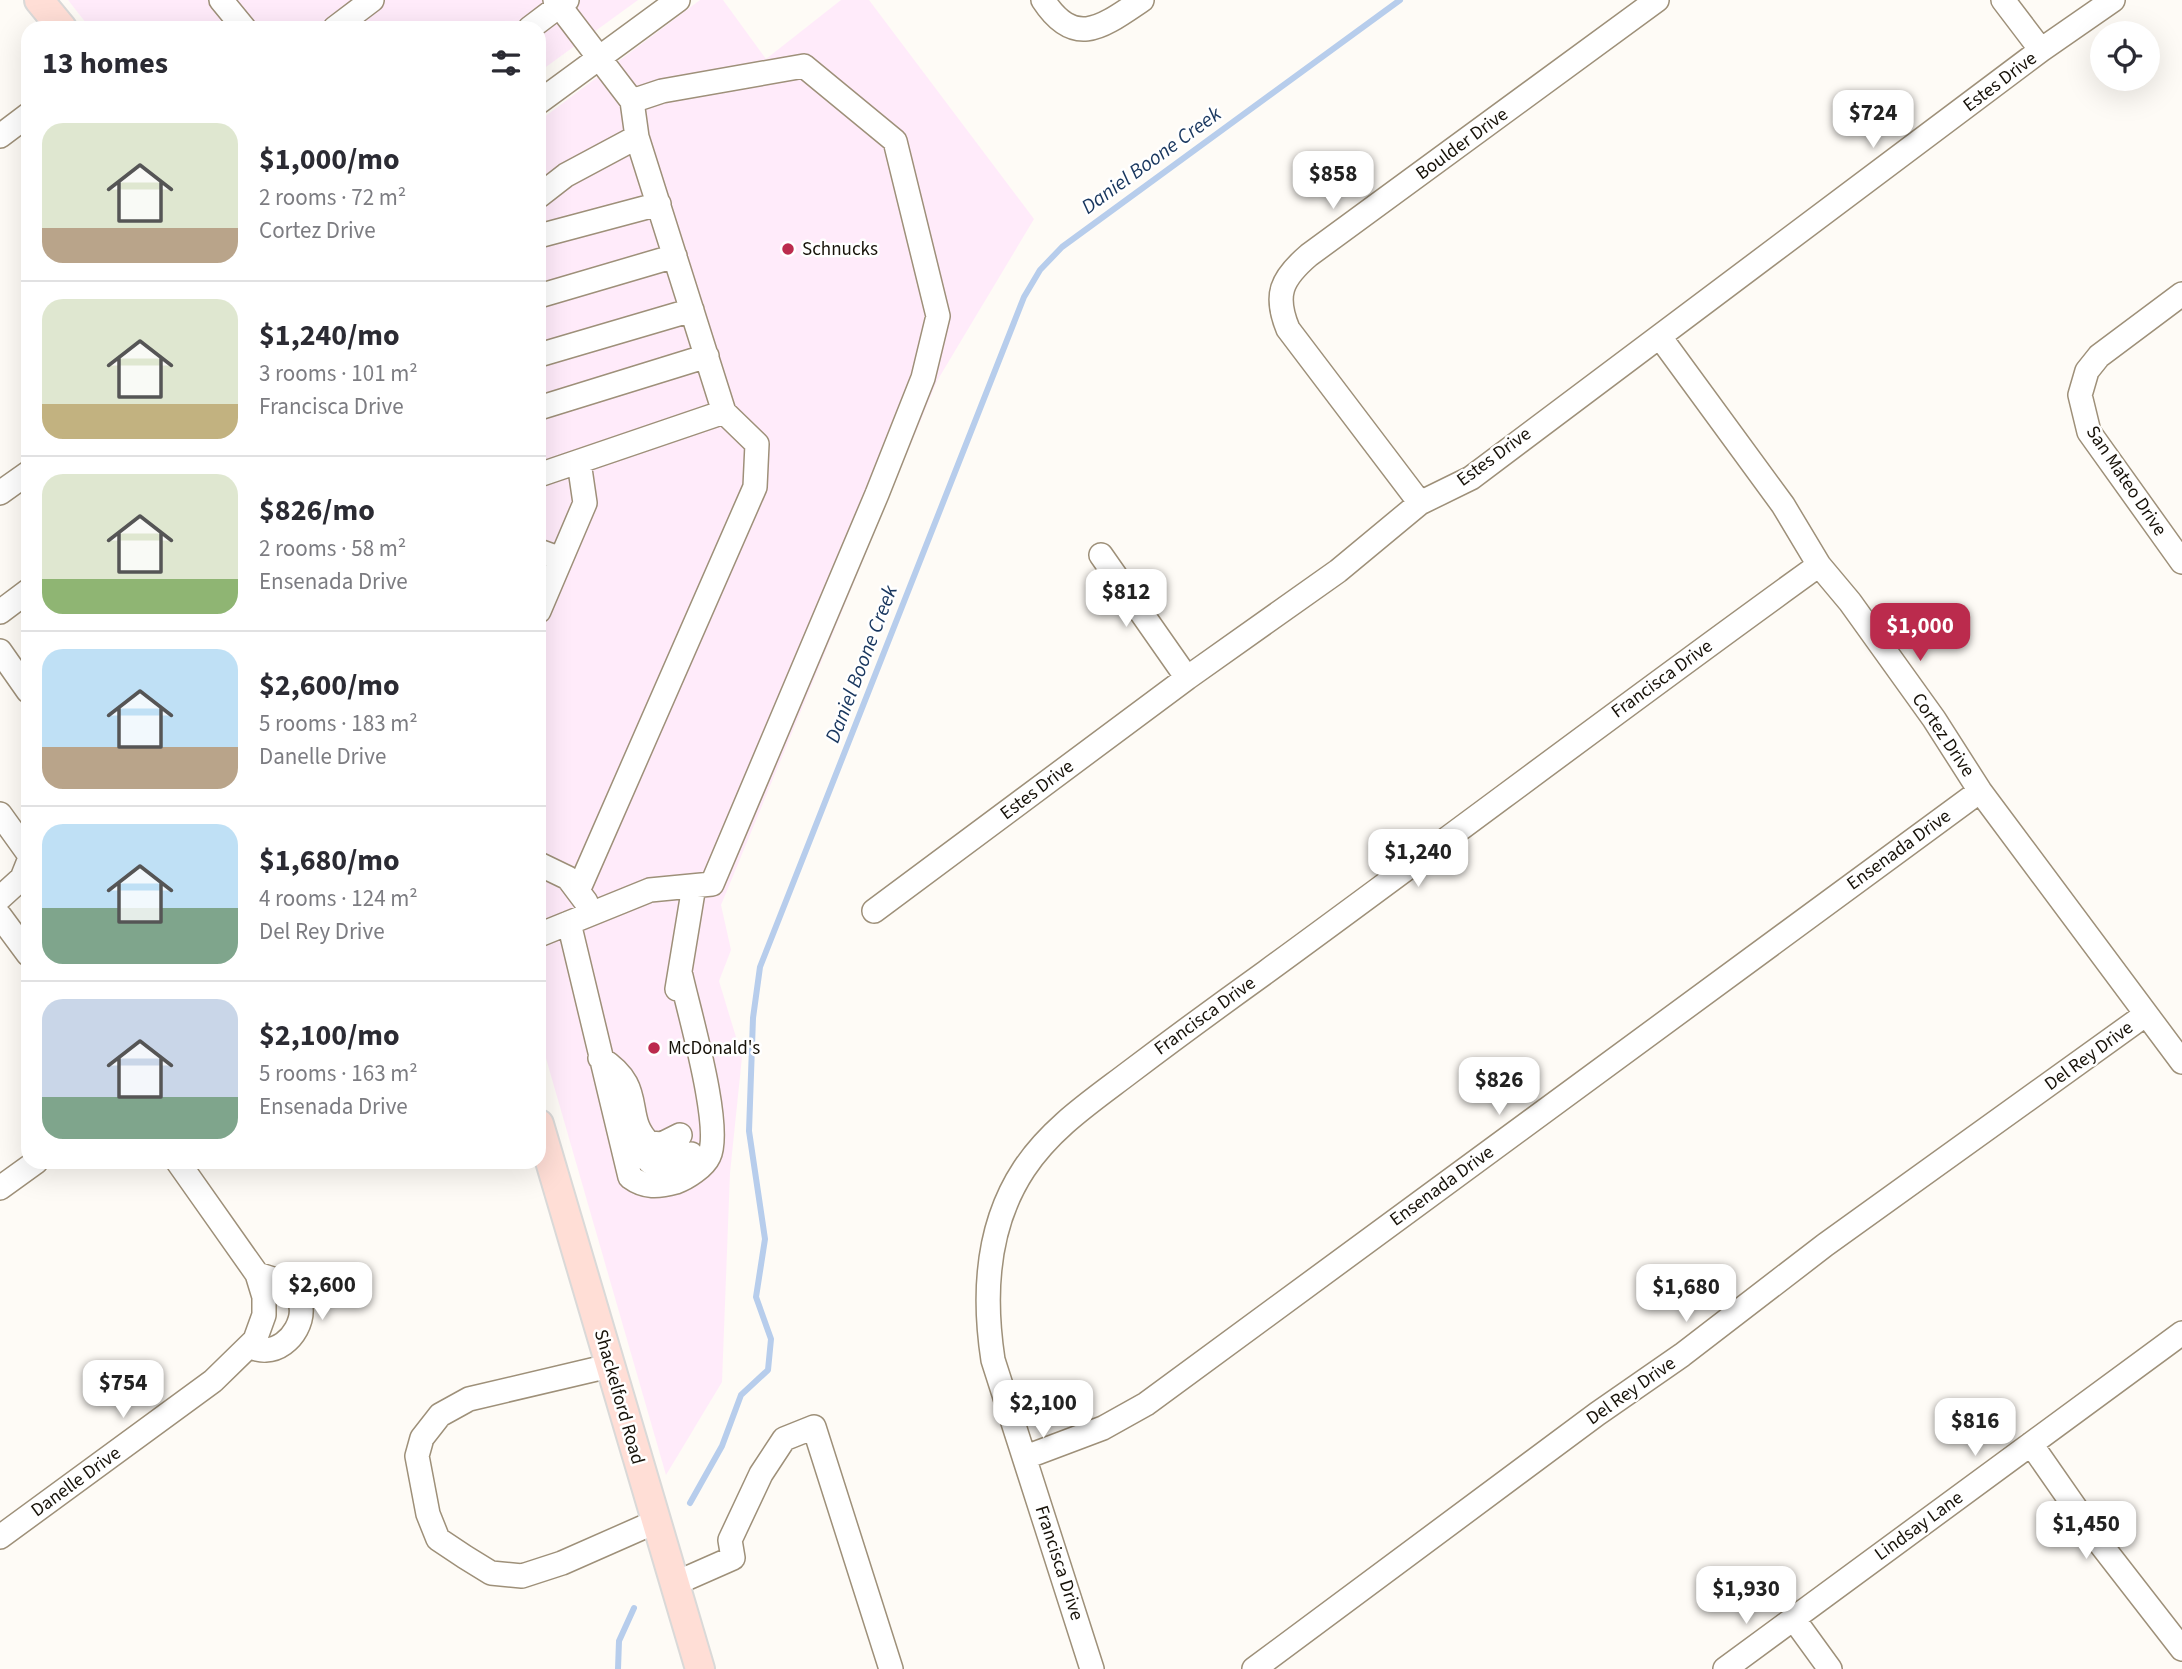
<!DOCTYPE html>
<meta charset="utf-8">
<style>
body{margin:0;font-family:"Source Sans 3",sans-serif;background:#f2f2f3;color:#2b2b33;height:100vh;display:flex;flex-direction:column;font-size:26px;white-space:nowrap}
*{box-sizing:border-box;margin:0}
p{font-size:23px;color:#7c7c81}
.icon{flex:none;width:38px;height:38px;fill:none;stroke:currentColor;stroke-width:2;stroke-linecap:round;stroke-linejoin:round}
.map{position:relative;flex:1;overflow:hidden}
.drawer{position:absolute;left:21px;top:21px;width:525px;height:1148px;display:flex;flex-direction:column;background:#fff;border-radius:21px;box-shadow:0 7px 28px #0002}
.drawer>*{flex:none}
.buttons{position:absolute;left:2090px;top:21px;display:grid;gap:14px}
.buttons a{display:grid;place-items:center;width:70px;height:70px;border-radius:50%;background:#fff;box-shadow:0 7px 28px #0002;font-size:35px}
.price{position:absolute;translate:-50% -60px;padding:0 16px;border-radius:14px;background:#fff;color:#222;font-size:23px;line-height:46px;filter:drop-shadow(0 2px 4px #0008)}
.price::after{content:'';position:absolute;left:50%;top:42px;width:21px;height:16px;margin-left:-10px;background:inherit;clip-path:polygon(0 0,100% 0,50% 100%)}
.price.on{background:#bb2b4d;color:#fff}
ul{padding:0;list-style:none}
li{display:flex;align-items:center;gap:21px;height:175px;padding:0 21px}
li+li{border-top:2px solid #e1e1e2}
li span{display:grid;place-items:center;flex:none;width:196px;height:140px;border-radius:21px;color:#555}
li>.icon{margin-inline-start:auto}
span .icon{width:84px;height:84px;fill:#fffc;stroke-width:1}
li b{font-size:30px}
h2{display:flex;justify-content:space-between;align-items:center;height:84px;padding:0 21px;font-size:30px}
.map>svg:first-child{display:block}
.commercial{fill:#ffebfa}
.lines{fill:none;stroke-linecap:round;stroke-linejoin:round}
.stream{stroke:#b7cdec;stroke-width:6}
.minor-casing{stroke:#9e9079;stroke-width:26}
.major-casing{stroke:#dad9d8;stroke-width:32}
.minor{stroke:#fff;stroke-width:23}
.major{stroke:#ffded6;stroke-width:28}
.poi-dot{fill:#bb2b4d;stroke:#fff;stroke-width:2.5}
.labels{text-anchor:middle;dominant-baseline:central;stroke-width:5;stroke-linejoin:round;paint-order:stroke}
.street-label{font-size:19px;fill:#171209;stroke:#fff}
.poi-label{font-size:19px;fill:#171209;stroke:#fff;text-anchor:start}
.water-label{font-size:21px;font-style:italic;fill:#18365e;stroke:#fff}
</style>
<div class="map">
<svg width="2182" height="1669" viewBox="0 0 2182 1669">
<rect width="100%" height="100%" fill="#fefbf6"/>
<path class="commercial" d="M68 0H638L539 72V28H90Z
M700 0H723L766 59 841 0H869L1034 219 937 381 721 905 731 950 719 981 742 1057 730 1173 722 1382 666 1475 539 1034V121Z"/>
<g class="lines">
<path class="stream" d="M690 1503 722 1446 741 1395 768 1370 771 1339 756 1297 765 1239 749 1131 753 1018 760 967 1024 297 1040 270 1062 247 1400 0
M618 1669 619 1641 634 1608"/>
<g class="minor-casing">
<path id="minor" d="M221 0 244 28
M1043 0C1075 49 1102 27 1142 0
M2003 0 2041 50
M335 28 372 0
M530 28 567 0
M539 102 678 0
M0 136 28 115
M539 196 566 175 637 137
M539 236 659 204
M2182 294 2099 356 2087 371 2080 395 2089 432 2182 562
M539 296 675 256
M1660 337 1783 505 1819 565 1850 602 1934 719 1980 791 2182 1062
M539 355 692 310
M539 408 707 356
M539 475 724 412 637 137 632 101 555 0
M0 493 28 473
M1420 503 1288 329C1274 295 1281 279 1309 255L1657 0
M539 551 561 559
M1101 555 1187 678
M539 611 585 503 579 462
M0 612 28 591
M0 651 28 691
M0 814 28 853
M539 864 568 878 586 902
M578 891 755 487 757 444 724 412
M0 898 22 878 28 863
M874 911 1187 678 1338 571 1420 503 1471 478 2041 50 2113 0
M0 916 28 954
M569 923 630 1177C645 1188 658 1187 676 1182 687 1178 704 1167 709 1156 723 1128 689 1012 681 976
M539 935 650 890 712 884 877 494 923 378 938 316 895 141 804 66 662 91 632 101
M677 989 694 886
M600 1058C648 1088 621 1116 649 1143L662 1144 680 1135
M627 1129 633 1144 650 1162 665 1164 691 1154
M0 1188 36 1162
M249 1347C254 1348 261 1351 266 1350 291 1349 312 1314 295 1293 286 1282 270 1278 257 1274
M609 1366 469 1399 440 1415 422 1438 417 1456 428 1514 438 1539 465 1557 491 1573 522 1576 562 1563 655 1522
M2031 1444 2102 1546 2182 1649
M1026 1457 1103 1428 1146 1404 1980 791
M0 1537 213 1381 255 1340 264 1315V1297L257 1274 178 1162
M674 1584 733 1558 730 1540 761 1474 784 1439 814 1427 891 1669
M1793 1618 1830 1669
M1092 1669 993 1360C983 1295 987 1225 1024 1169 1051 1128 1092 1101 1130 1072 1175 1038 1220 1005 1266 972 1451 837 1633 699 1819 565
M1254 1669 1597 1414 1682 1355 1825 1245 2145 1015
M1725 1669 2182 1333"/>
</g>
<g class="major-casing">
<path id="major" d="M39 0 62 28
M539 1124 700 1669"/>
</g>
<use href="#minor" class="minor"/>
<use href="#major" class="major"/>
</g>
<g class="poi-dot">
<circle cx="788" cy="249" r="7"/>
<circle cx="654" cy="1048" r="7"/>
</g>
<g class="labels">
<g class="street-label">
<text transform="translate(2000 82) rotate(-37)">Estes Drive</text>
<text transform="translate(1462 144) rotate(-36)">Boulder Drive</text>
<text transform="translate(1494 457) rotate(-36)">Estes Drive</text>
<text transform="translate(2126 481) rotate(56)">San Mateo Drive</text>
<text transform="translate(1662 679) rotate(-36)">Francisca Drive</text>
<text transform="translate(1943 735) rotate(56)">Cortez Drive</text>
<text transform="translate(1037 790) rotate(-37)">Estes Drive</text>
<text transform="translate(1899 850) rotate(-36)">Ensenada Drive</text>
<text transform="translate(1205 1016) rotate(-36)">Francisca Drive</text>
<text transform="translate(2089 1056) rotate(-36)">Del Rey Drive</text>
<text transform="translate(1442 1186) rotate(-36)">Ensenada Drive</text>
<text transform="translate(1631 1391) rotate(-35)">Del Rey Drive</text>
<text transform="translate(619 1397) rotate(74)">Shackelford Road</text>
<text transform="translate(76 1482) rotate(-36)">Danelle Drive</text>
<text transform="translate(1919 1526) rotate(-36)">Lindsay Lane</text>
<text transform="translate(1059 1563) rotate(72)">Francisca Drive</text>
</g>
<g class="poi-label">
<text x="802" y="249">Schnucks</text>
<text x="668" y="1048">McDonald's</text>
</g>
<g class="water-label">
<text transform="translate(1151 160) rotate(-36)">Daniel Boone Creek</text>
<text transform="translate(861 664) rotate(-69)">Daniel Boone Creek</text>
</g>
</g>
</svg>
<div class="buttons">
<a><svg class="icon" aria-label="locate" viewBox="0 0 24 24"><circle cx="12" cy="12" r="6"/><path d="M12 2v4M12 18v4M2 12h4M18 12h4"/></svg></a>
</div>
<b class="price" style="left:1873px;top:150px">$724</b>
<b class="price" style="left:1333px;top:211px">$858</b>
<b class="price" style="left:1126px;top:629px">$812</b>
<b class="price on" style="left:1920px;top:663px">$1,000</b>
<b class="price" style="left:1418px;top:889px">$1,240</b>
<b class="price" style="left:1499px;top:1117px">$826</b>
<b class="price" style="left:322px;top:1322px">$2,600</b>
<b class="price" style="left:1686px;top:1324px">$1,680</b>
<b class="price" style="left:123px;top:1420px">$754</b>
<b class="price" style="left:1043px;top:1440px">$2,100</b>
<b class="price" style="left:1975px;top:1458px">$816</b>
<b class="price" style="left:2086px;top:1561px">$1,450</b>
<b class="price" style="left:1746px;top:1626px">$1,930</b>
<section class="drawer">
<h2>13 homes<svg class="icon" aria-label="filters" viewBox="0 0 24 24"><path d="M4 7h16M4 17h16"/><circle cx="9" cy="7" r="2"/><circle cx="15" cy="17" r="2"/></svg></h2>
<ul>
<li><span style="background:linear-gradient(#dfe7d0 75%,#b9a48a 0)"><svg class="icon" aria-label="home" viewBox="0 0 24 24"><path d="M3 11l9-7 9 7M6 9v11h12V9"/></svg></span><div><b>$1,000/mo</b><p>2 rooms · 72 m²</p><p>Cortez Drive</p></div></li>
<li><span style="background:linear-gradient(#dfe7d0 75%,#c2b280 0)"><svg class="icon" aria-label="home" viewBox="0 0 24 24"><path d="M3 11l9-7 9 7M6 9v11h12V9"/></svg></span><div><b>$1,240/mo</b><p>3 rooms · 101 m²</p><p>Francisca Drive</p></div></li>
<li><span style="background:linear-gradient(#dfe7d0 75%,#8fb573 0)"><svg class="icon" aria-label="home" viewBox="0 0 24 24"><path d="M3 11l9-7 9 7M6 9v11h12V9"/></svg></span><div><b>$826/mo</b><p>2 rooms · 58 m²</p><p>Ensenada Drive</p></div></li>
<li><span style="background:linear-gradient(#bfe0f5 70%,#b9a48a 0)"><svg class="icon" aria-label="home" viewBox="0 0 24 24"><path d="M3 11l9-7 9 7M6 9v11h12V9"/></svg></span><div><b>$2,600/mo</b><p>5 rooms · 183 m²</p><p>Danelle Drive</p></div></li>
<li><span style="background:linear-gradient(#bfe0f5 60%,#7fa58c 0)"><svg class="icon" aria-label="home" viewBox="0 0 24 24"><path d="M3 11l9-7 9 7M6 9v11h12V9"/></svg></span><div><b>$1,680/mo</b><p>4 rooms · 124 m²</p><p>Del Rey Drive</p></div></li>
<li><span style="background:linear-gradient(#c9d6e8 70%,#7fa58c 0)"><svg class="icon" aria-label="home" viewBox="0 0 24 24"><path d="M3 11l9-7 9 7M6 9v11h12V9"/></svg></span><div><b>$2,100/mo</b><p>5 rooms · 163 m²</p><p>Ensenada Drive</p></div></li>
</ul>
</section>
</div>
